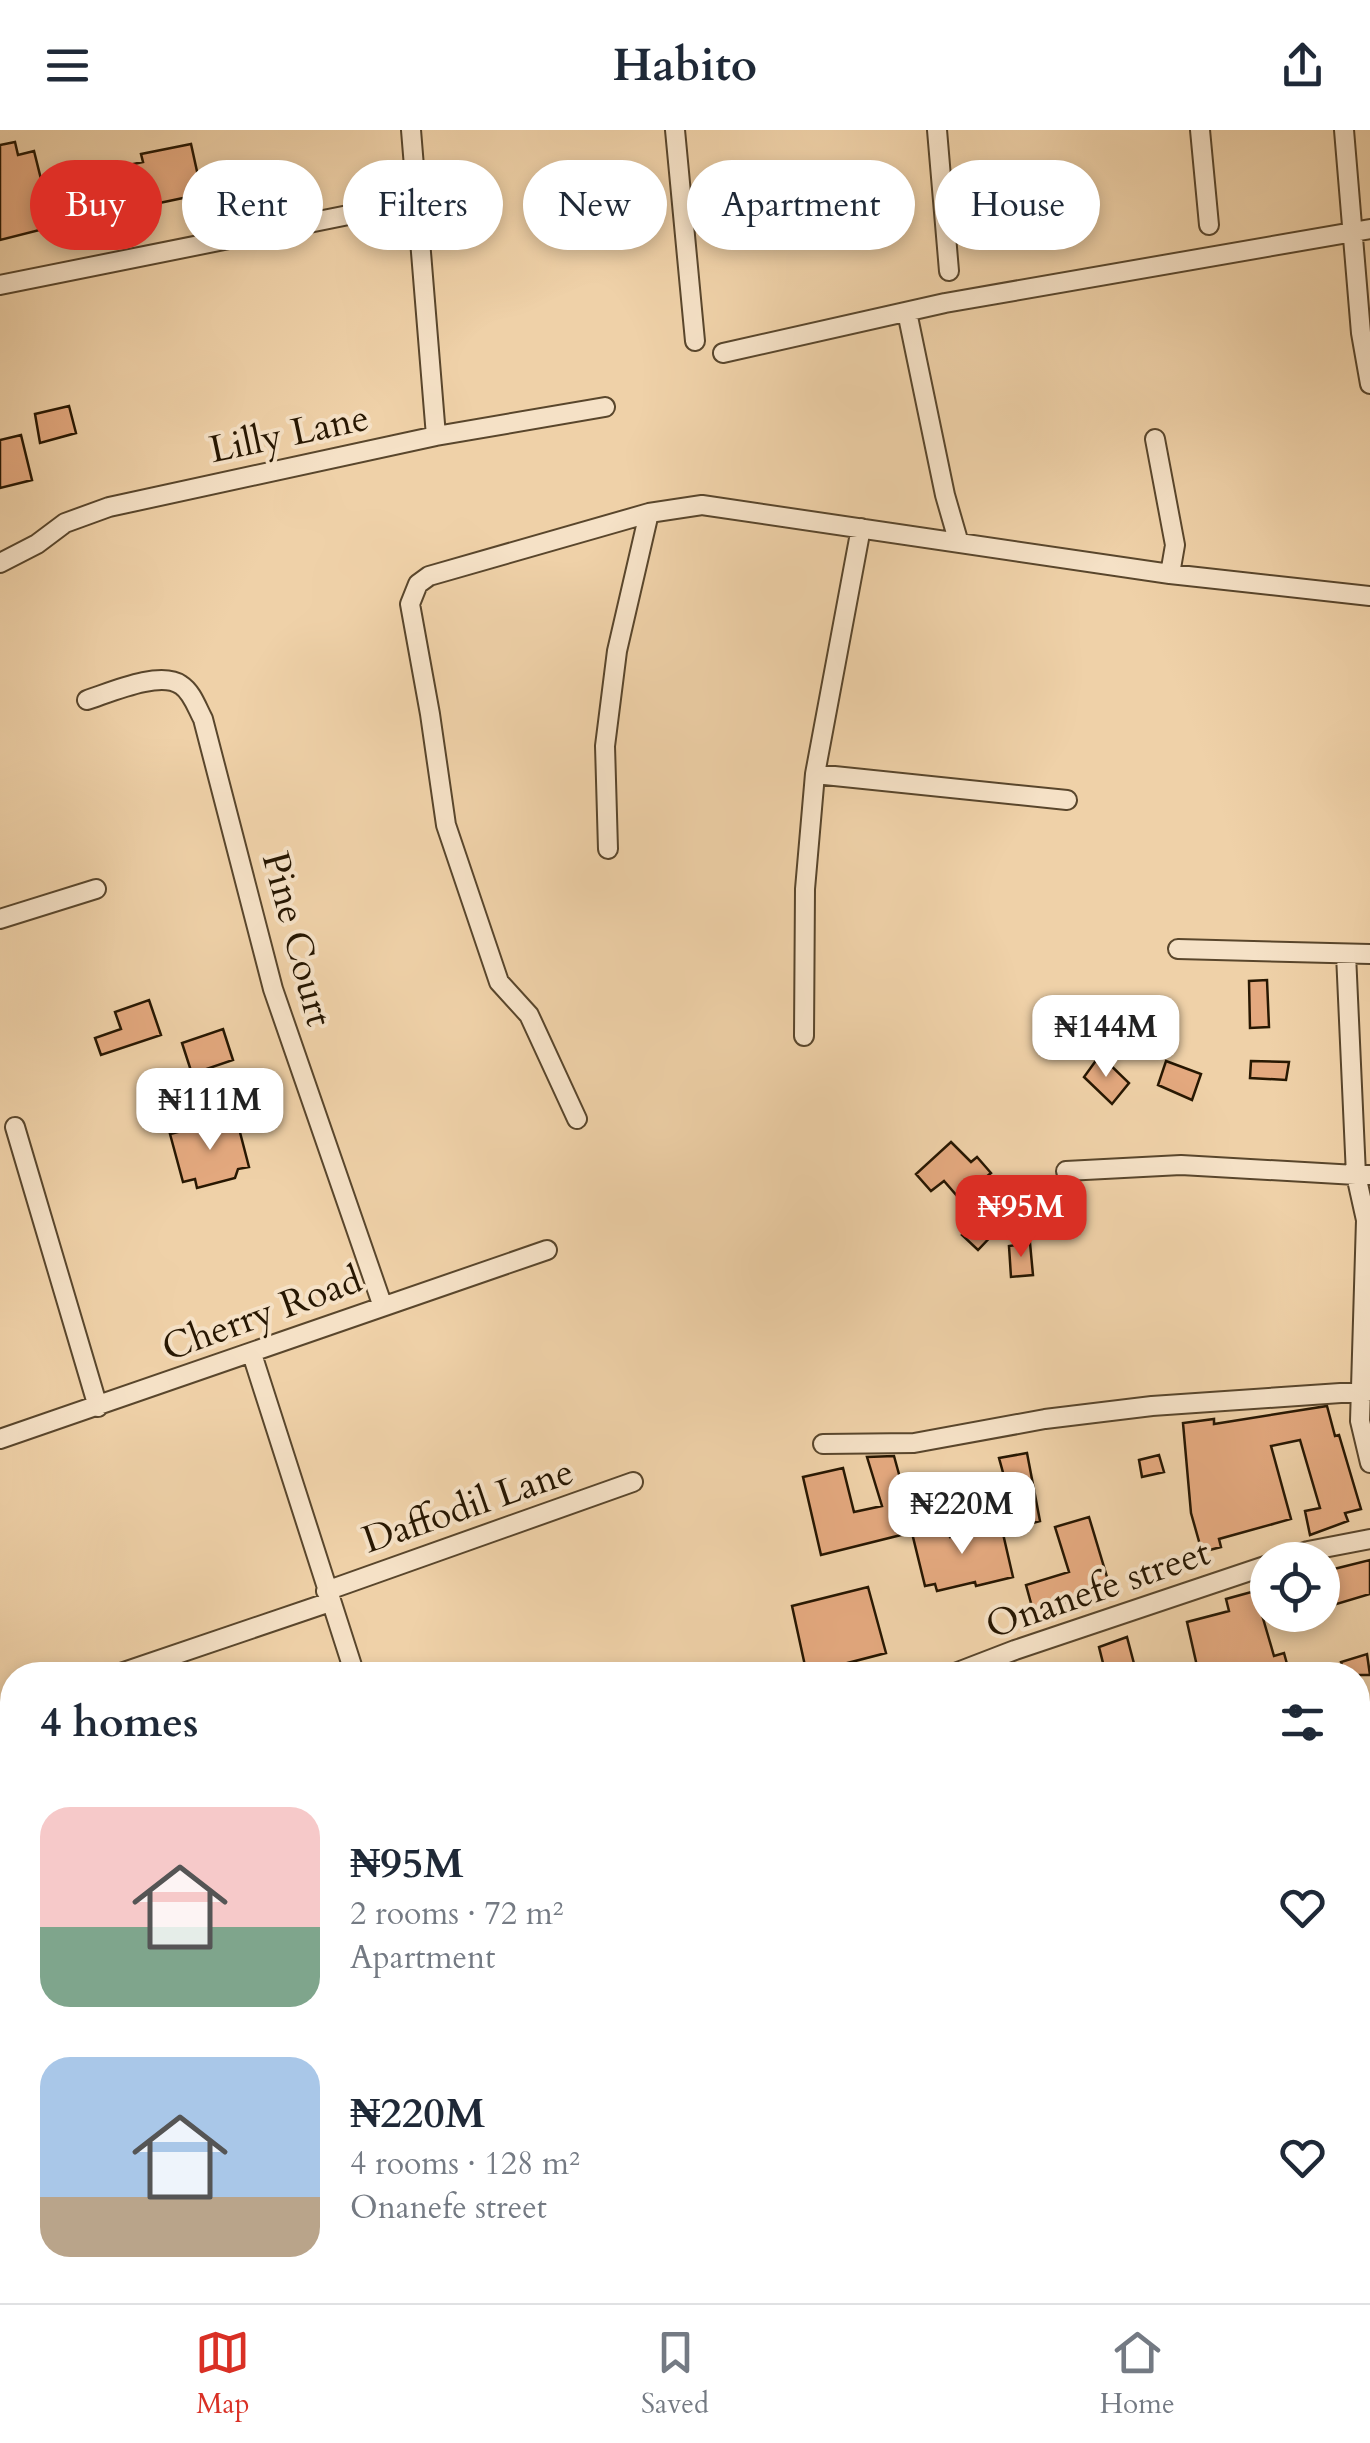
<!DOCTYPE html>
<meta charset="utf-8">
<style>
body{margin:0;font-family:Cardo,serif;background:#f2f2f3;color:#1f2937;height:100vh;display:flex;flex-direction:column;font-size:38px;white-space:nowrap}
*{box-sizing:border-box;margin:0}
p{font-size:32px;color:#747a83}
.icon{flex:none;width:55px;height:55px;fill:none;stroke:currentColor;stroke-width:2;stroke-linecap:round;stroke-linejoin:round}
.map{position:relative;flex:1;overflow:hidden}
.panel{position:absolute;left:0px;top:1532px;width:1370px;height:642px;display:flex;flex-direction:column;background:#fff;border-radius:40px 40px 0 0;box-shadow:0 5px 15px #0003}
.panel>*{flex:none}
.top-card{position:absolute;left:30px;top:30px;width:1310px;height:90px;display:flex;gap:20px}
.controls{position:absolute;left:1250px;top:1412px;display:grid;gap:20px}
.controls a{display:grid;place-items:center;width:90px;height:90px;border-radius:50%;background:#fff;box-shadow:0 5px 15px #0003;font-size:50px}
.price{position:absolute;translate:-50% -85px;padding:0 22px;border-radius:20px;background:#fff;color:#222;font-size:32px;line-height:65px;filter:drop-shadow(0 2px 5px #0008)}
.price::after{content:'';position:absolute;left:50%;top:60px;width:30px;height:22px;margin-left:-15px;background:inherit;clip-path:polygon(0 0,100% 0,50% 100%)}
.price.selected{background:#d93025;color:#fff}
ul{padding:0;list-style:none}
li{display:flex;align-items:center;gap:30px;height:250px;padding:0 40px}
li span{display:grid;place-items:center;flex:none;width:280px;height:200px;border-radius:30px;color:#555}
li>.icon{margin-inline-start:auto}
span .icon{width:120px;height:120px;fill:#fffc;stroke-width:1}
li b{font-size:42px}
h2{display:flex;justify-content:space-between;align-items:center;height:120px;padding:0 40px;font-size:42px}
.tag{padding:0 35px;border-radius:45px;background:#fff;box-shadow:0 5px 15px #0003;font-size:35px;line-height:90px}
.tag.selected{background:#d93025;color:#fff}
header{display:flex;justify-content:space-between;align-items:center;height:130px;padding:0 40px;background:#fff;font-size:45px;font-weight:800}
.menu{display:flex;justify-content:space-around;align-items:center;height:140px;border-top:2px solid #e0e1e3;background:#fff;font-size:28px;color:#747a83}
.menu a{display:grid;justify-items:center;gap:5px}
.menu .selected{color:#d93025}
.map>svg:first-child{display:block}
.building{fill:#e4a97f;stroke:#271702;stroke-width:2.5}
.lines{fill:none;stroke-linecap:round;stroke-linejoin:round}
.minor-casing{stroke:#59462c;stroke-width:22}
.minor{stroke:#f5e1c6;stroke-width:18}
.labels{text-anchor:middle;dominant-baseline:central;stroke-width:8;stroke-linejoin:round;paint-order:stroke}
.street-label{font-size:38px;fill:#271702;stroke:#f5e1c6}
</style>
<header><svg class="icon" aria-label="menu" viewBox="0 0 24 24"><path d="M4 6h16M4 12h16M4 18h16"/></svg>Habito<svg class="icon" aria-label="share" viewBox="0 0 24 24"><path d="M12 15V3M7 8l5-5 5 5M5 13v7h14v-7"/></svg></header>
<div class="map">
<svg width="1370" height="2173" viewBox="0 0 1370 2173">
<rect width="100%" height="100%" fill="#efd1a8"/>
<filter id="stains"><feTurbulence type="fractalNoise" baseFrequency=".002" numOctaves="4"/><feColorMatrix values="0 0 0 0 .2 0 0 0 0 .09 0 0 0 0 .02 0 0 0 .5 -.17"/></filter>
<radialGradient id="worn" r=".72"><stop offset=".6" stop-color="#630" stop-opacity="0"/><stop offset="1" stop-color="#630" stop-opacity=".3"/></radialGradient>
<path class="building" d="M15 12 18 25 34 21 42 53 143 32 141 24 191 14 202 64 131 79 132 85 73 97 71 92 0 110V15Z
M69 276 76 303 40 313 35 284Z
M21 305 32 350 0 358V310Z
M1267 850 1269 897 1250 898 1249 851Z
M149 870 161 905 101 925 95 908 121 899 115 882Z
M223 899 233 930 192 944 182 913Z
M1100 925 1129 953 1112 974 1084 947Z
M1166 931 1201 944 1192 970 1158 955Z
M1251 931 1289 932 1286 950 1250 948Z
M236 987 249 1037 238 1039 235 1048 197 1058 195 1049 183 1052 170 1004Z
M951 1012 971 1032 977 1027 991 1043 986 1047 1019 1077 978 1120 962 1105 977 1089 944 1051 931 1061 916 1044Z
M1030 1113 1033 1145 1011 1147 1009 1116Z
M1327 1276 1335 1306 1339 1305 1361 1379 1345 1383 1348 1391 1310 1405 1305 1381 1320 1378 1300 1310 1271 1316 1291 1389 1219 1409 1221 1417 1202 1422 1191 1383 1183 1293 1214 1289V1294Z
M1027 1323 1040 1391 1018 1397 999 1328Z
M1159 1325 1164 1342 1142 1347 1139 1330Z
M894 1326 905 1366 901 1367 909 1403 821 1425 803 1347 843 1338 854 1382 882 1376 867 1327Z
M1089 1387 1110 1457 1057 1476 1059 1482 1042 1486 1041 1482 1034 1484 1026 1455 1069 1442 1055 1397Z
M1001 1395 1013 1447 976 1456 975 1452 937 1461 935 1454 925 1456 912 1403 948 1397 950 1407Z
M1370 1430V1464L1330 1476 1322 1442Z
M868 1457 886 1523 836 1536 838 1545H807L792 1476Z
M1255 1461 1274 1526 1284 1523 1290 1545H1199L1187 1492 1229 1481 1226 1469Z
M1127 1507 1137 1545H1106L1099 1517Z
M1367 1524 1370 1545H1345L1341 1532Z"/>
<g class="lines">
<g class="minor-casing">
<path id="minor" d="M411 0 436 306
M675 0 695 211
M937 0 949 141
M1200 0 1209 95
M1344 0 1361 203 1370 254
M0 155 418 71
M907 182 945 365 958 410
M723 223 945 173 1370 99
M1155 309 1175 415 1170 444
M0 433 37 414 65 393 109 377 436 306 605 277
M87 570C109 563 160 540 181 555 192 562 197 578 203 589L273 859 382 1174
M815 644 1067 670
M608 719 605 616 617 521 649 383
M0 789 96 759
M1178 819 1370 824
M1346 824 1356 1045H1370
M804 906 805 759 815 644 861 398
M577 989 529 885 499 852 446 695 430 584 410 474 418 454 429 446 649 383 702 375 1170 444 1370 466
M15 997 98 1277
M1066 1041 1181 1035 1356 1045 1366 1090 1360 1291 1370 1333
M252 1224 355 1545
M0 1309 547 1120
M823 1314 914 1313 1045 1289 1152 1276 1370 1261
M1282 1430 1308 1421 1370 1409
M326 1461 633 1352
M115 1545 330 1472
M950 1545 1015 1520 1268 1435
M0 1584 12 1580
M1358 1645 1370 1641
M1358 1973 1370 1969
M1358 2069 1370 2104
M569 2162 573 2173
M740 2162 744 2173
M790 2173 820 2162"/>
</g>
<use href="#minor" class="minor"/>
</g>
<g class="labels">
<g class="street-label">
<text transform="translate(289 304) rotate(-12)">Lilly Lane</text>
<text transform="translate(297 809) rotate(75)">Pine Court</text>
<text transform="translate(262 1184) rotate(-20)">Cherry Road</text>
<text transform="translate(468 1376) rotate(-19)">Daffodil Lane</text>
<text transform="translate(1098 1459) rotate(-19)">Onanefe street</text>
</g>
</g>
<rect width="100%" height="100%" filter="url(#stains)"/>
<rect width="100%" height="100%" fill="url(#worn)"/>
</svg>
<div class="controls">
<a><svg class="icon" aria-label="locate" viewBox="0 0 24 24"><circle cx="12" cy="12" r="6"/><path d="M12 2v4M12 18v4M2 12h4M18 12h4"/></svg></a>
</div>
<b class="price" style="left:1106px;top:950px">₦144M</b>
<b class="price" style="left:210px;top:1023px">₦111M</b>
<b class="price selected" style="left:1021px;top:1130px">₦95M</b>
<b class="price" style="left:962px;top:1427px">₦220M</b>
<div class="top-card">
<a class="tag selected">Buy</a>
<a class="tag">Rent</a>
<a class="tag">Filters</a>
<a class="tag">New</a>
<a class="tag">Apartment</a>
<a class="tag">House</a>
</div>
<section class="panel">
<h2>4 homes<svg class="icon" aria-label="filters" viewBox="0 0 24 24"><path d="M4 7h16M4 17h16"/><circle cx="9" cy="7" r="2"/><circle cx="15" cy="17" r="2"/></svg></h2>
<ul>
<li><span style="background:linear-gradient(#f6c9c9 60%,#7fa58c 0)"><svg class="icon" aria-label="home" viewBox="0 0 24 24"><path d="M3 11l9-7 9 7M6 9v11h12V9"/></svg></span><div><b>₦95M</b><p>2 rooms · 72 m²</p><p>Apartment</p></div><svg class="icon" aria-label="heart" viewBox="0 0 24 24"><path d="M12 20l-8-8c-3-5 5-10 8-4 3-6 11-1 8 4z"/></svg></li>
<li><span style="background:linear-gradient(#a9c7e8 70%,#b9a48a 0)"><svg class="icon" aria-label="home" viewBox="0 0 24 24"><path d="M3 11l9-7 9 7M6 9v11h12V9"/></svg></span><div><b>₦220M</b><p>4 rooms · 128 m²</p><p>Onanefe street</p></div><svg class="icon" aria-label="heart" viewBox="0 0 24 24"><path d="M12 20l-8-8c-3-5 5-10 8-4 3-6 11-1 8 4z"/></svg></li>
</ul>
</section>
</div>
<nav class="menu">
<a class="selected"><svg class="icon" aria-label="map" viewBox="0 0 24 24"><path d="M3 6l6-2 6 2 6-2v14l-6 2-6-2-6 2zM9 4v14M15 6v14"/></svg>Map</a>
<a><svg class="icon" aria-label="saved" viewBox="0 0 24 24"><path d="M7 4h10v16l-5-4-5 4z"/></svg>Saved</a>
<a><svg class="icon" aria-label="home" viewBox="0 0 24 24"><path d="M3 11l9-7 9 7M6 9v11h12V9"/></svg>Home</a>
</nav>
